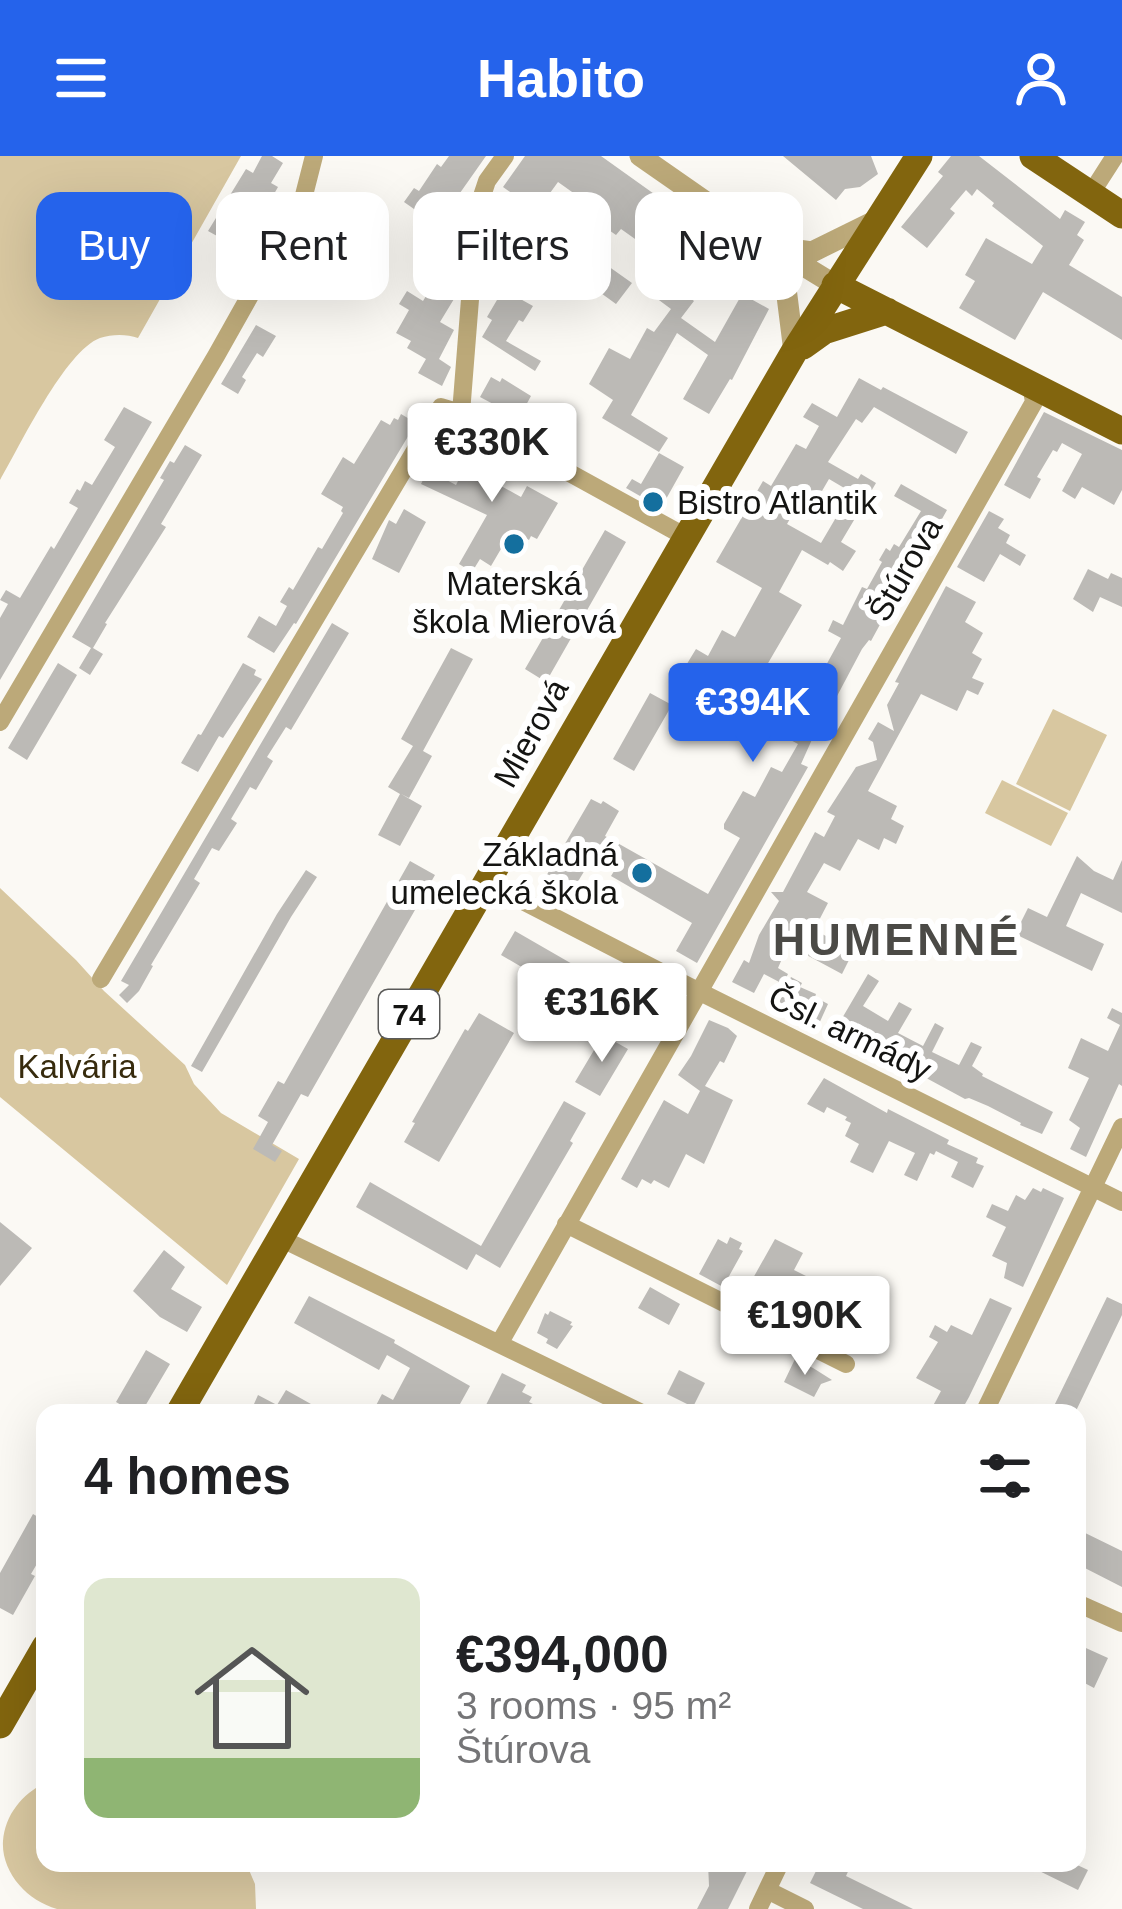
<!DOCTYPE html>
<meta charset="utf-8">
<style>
body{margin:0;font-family:Arial,sans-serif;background:#f2f2f2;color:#202124;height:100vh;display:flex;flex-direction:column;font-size:45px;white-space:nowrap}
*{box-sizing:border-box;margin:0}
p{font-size:39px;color:#757577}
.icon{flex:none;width:66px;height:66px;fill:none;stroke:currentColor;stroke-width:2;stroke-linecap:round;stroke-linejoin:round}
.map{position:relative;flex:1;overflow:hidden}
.details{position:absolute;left:36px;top:1248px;width:1050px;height:468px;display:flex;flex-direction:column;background:#fff;border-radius:24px;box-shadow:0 12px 48px #0002}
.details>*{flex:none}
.banner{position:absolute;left:36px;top:36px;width:1050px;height:108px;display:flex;gap:24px}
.price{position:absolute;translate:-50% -102px;padding:0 27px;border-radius:12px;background:#fff;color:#222;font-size:39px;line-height:78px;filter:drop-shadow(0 3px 6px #0008)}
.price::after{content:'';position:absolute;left:50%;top:72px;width:36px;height:27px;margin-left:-18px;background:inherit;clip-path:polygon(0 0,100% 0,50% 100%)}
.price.current{background:#2563eb;color:#fff}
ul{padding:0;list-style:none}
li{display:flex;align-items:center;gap:36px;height:300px;padding:0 48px}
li+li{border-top:3px solid #e0e0e0}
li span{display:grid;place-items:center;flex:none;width:336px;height:240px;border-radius:24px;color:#555}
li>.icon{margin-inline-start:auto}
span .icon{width:144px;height:144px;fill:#fffc;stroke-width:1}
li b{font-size:51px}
h2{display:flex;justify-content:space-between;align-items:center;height:144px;padding:0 48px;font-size:51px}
.tag{padding:0 42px;border-radius:24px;background:#fff;box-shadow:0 12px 48px #0002;font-size:42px;line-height:108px}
.tag.current{background:#2563eb;color:#fff}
header{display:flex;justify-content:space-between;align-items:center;height:156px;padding:0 48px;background:#2563eb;color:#fff;font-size:54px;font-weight:700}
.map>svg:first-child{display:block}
.green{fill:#d8c7a0}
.building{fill:#bcbab6;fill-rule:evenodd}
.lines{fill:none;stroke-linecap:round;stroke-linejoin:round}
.minor{stroke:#bca979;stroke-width:18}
.tertiary{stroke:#bca979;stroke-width:21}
.primary{stroke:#82650e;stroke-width:27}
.poi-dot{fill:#146f9e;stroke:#fff;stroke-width:4.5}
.labels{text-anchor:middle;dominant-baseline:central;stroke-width:12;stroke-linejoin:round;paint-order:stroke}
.shield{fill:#fff;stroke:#5a5a59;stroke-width:3}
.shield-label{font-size:30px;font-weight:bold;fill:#141412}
.poi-label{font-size:33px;fill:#141412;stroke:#fff;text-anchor:start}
.street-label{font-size:33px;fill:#141412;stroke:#fff}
.park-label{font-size:33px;fill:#372b0d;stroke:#fff}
.district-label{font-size:45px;font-weight:bold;letter-spacing:3px;fill:#4b4a46;stroke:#fff}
</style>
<header><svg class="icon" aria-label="menu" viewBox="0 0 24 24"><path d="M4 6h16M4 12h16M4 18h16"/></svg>Habito<svg class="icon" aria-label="person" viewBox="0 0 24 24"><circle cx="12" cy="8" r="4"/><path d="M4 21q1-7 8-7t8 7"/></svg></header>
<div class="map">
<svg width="1122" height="1753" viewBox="0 0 1122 1753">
<rect width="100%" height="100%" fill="#fbf9f4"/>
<path class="green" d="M0 0H241L138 182C127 178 112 178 100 182 65 195 20 290 0 324Z
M1053 553 1107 579 1070 655 1016 628Z
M1002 624 1068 657 1051 690 985 657Z
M0 732 76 804 104 835 185 909 194 928 221 957 299 1003 227 1129 0 941Z
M45 1627V1707H246L255 1728 256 1753C209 1753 161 1753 114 1753 97 1753 74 1753 57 1753 27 1745 1 1716 3 1685 5 1659 22 1638 45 1627Z"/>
<path class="building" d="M262 0H272L283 7 271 27 278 31 266 52 270 55 246 96 208 75 246 13 253 17Z
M449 0H486L448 54 462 64 444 90 417 72 424 60 404 46 414 32 419 35 437 8 441 11Z
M525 0H601L671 50 656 70 700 101 678 132 694 145 681 162 715 186 742 138 769 153 732 224 730 223 709 258 683 243 708 199 677 177 631 259 668 282 659 296 602 262 613 244 589 228 609 192 630 203 647 172 654 176 671 153 644 133 666 105 621 73 616 79 590 61 596 53 558 26 537 55 503 31Z
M783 0H871L878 18 860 31 845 33 836 44Z
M951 0H979L1060 63 1065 54 1085 66 1077 79 1084 84 1069 109 1122 141V184L1043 136 1015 184 959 152 975 125 965 119 986 82 1032 108 1043 90 992 50 994 47 977 33 972 40 966 34 950 53 955 57 927 92 901 71 943 20 938 16Z
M557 78 565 85 567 81 632 127 616 148 543 95 540 101 531 96 535 85 545 93Z
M307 87 327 99 322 112 315 115 298 144 278 134Z
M502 106 527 120 515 140 533 150 523 166 519 164 506 185 541 205 535 215 482 181 492 164 487 161 504 132 491 124Z
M435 125 457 138 440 166 454 174 439 203 451 211 442 230 418 217 426 203 407 192 411 185 396 177 409 154 399 148 407 135 423 145Z
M256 169 276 180 263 201 257 197 242 221 246 224 238 238 221 228Z
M491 221 500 226 502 222 531 240 525 251 536 258 524 276 505 266 510 257 480 241Z
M859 222 881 234 883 231 968 276 956 298 874 251 862 267 856 263 828 306 858 323 861 318 876 327 841 386 856 395 843 415 830 406 828 409 802 394 779 436 802 449 760 521 756 519 722 579 678 554 698 518 685 511 696 493 708 500 722 474 735 481 762 432 716 406 763 325 771 330 796 288 806 293 819 270 803 261 812 247 837 261ZM829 323 851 336 821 387 787 368 803 340 815 347Z
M124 251 152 266 0 524V462L8 448 0 444 6 434 20 442 51 390 54 393 78 352 69 347 77 333 80 335 85 325 92 329 115 291 104 284Z
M1044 256 1122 294V334L1114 349 1082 331 1075 343 1062 335 1082 298 1062 287 1057 296 1053 294 1037 321 1041 323 1030 343 1004 329Z
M401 258 416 267 296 468 294 467 274 497 247 481 259 460 276 470 287 450 280 446 289 431 293 434 318 391 322 393 343 357 341 355 343 351 321 338 343 301 354 308 381 264 390 269 394 262 398 264Z
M466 275 491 289 476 316 521 341 527 330 558 347 537 383 531 380 529 384 512 374 491 410 480 403 472 416 459 408 487 359 421 328 428 314 456 329 470 301 456 293Z
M185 289 202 299 161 368 166 371 105 467 107 468 93 492 103 498 90 519 79 512 91 492 72 481 164 324 160 322 170 305 174 307Z
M659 297 684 311 661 352 626 332 632 323 641 328Z
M901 328 947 354 897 443 893 441 886 457 888 461 883 463 871 485 869 484 862 493 819 574 821 577 814 579 801 608 808 611 697 807 676 795 692 767 611 720 616 712 594 699 571 737 545 722 591 643 601 648 603 645 619 655 605 680 708 738 740 682 724 673V668L743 635 755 641 771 611 782 616 798 588 781 579 792 556 796 553 803 557 826 514 824 513 841 482 828 475 833 464 843 469 862 431 867 433 882 406 879 404 886 392 890 395 894 388 899 391 921 355 894 340Z
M404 353 426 366 399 417 372 403 389 364 396 368Z
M989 355 1004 363 998 372 1010 379 1006 387 1026 399 1020 410 1000 398 984 426 957 411Z
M605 374 626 386 546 526 525 513Z
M1088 413 1108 423 1111 417 1122 422V451L1100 441 1093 456 1073 443Z
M946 430 976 446 965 466 983 477 972 497 982 503 972 522 984 527 978 539 967 534 957 555 921 538 868 635 897 650 891 663 904 670 896 688 884 682 879 694 858 683 840 715 824 707 807 736 828 747 814 774 832 783 828 792 850 802 842 818 788 789 778 812 788 818 783 828 764 818 754 837 732 826 744 804 749 807 759 779 779 745 771 736H783L815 676 824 681 835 660 827 656 856 611 877 604 873 586 868 583 878 566 894 575 887 549 899 527 895 526Z
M332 467 349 477 291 574 286 571 267 601 273 605 256 634 250 631 231 663 237 667 219 695 212 692 194 723 200 727 151 809 153 810 139 835 127 847 119 839 129 829 121 825Z
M451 492 473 503 423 595 432 600 409 642 401 638 422 650 400 690 378 679 400 638 388 631 413 590 401 583Z
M58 507 77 519 27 604 8 592Z
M243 507 256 514 254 519 262 523 223 582 219 580 198 616 181 607 198 578 201 579Z
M650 537 672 549 634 615 613 603Z
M1077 700 1094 715 1113 724 1122 704V757L1081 737 1066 770 1104 788 1092 815 1015 778 1028 752 1047 761Z
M410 705 435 719 308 941 301 938 272 989 282 995 275 1006 253 993 268 966 258 960 278 925 284 928Z
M306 714 317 721 291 761 202 916 191 910 277 758Z
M515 775 626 839 612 864 501 799Z
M868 818 879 825 863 850 888 865 899 846 912 853 898 877 923 890 935 867 944 872 932 896 959 909 971 886 982 891 972 910 983 918 982 920 1053 956 1042 978 1020 969 1021 967 988 950 969 942 965 943 893 904 886 908 885 900 834 876Z
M791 821 802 827 800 831 816 838 815 841 828 848 818 870 776 851Z
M1112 852 1122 857V930L1119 928 1086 1001 1070 993 1080 972 1069 964 1089 922 1068 912 1081 882 1108 895 1120 869 1107 862Z
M479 857 514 877 439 1006 404 986 415 967 412 966 465 873 468 875Z
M709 864 728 872 737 880 724 907 720 905 705 930 733 944 704 1008 686 998 669 1032 654 1024 651 1028 642 1023 637 1032 621 1023 664 944 688 958 700 935 678 919 691 900Z
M603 879 628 893 600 940 575 926Z
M824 922 887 957 888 953 949 984 947 988 978 1002 976 1007 984 1010 973 1032 951 1021 958 1006 936 995 934 999 930 997 917 1025 904 1019 915 997 889 985 873 1017 850 1006 859 988 845 980 851 967 845 964 847 961 827 951 824 957 807 948Z
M564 945 586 957 570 985 573 987 500 1112 476 1098 467 1114 356 1051 370 1026 481 1090Z
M1033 1032 1041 1036 1043 1032 1064 1042 1023 1131 1004 1122 1007 1107 992 1100 1006 1071 986 1061 992 1048 1008 1055 1016 1039 1025 1044Z
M0 1066 32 1092 0 1130Z
M730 1081 742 1087 739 1093 743 1095 723 1131 699 1118 718 1083 727 1088Z
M775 1083 803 1097 794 1114 818 1126 806 1147 812 1151 802 1170 783 1160 793 1141 772 1131 762 1150 743 1140Z
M164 1094 185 1111 171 1133 202 1151 187 1176 160 1161 133 1135Z
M650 1131 680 1148 669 1169 638 1152Z
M309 1140 395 1184 394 1187 470 1230 455 1257H372L382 1238 393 1244 410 1212 387 1199 379 1214 294 1167Z
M846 1140 854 1144 846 1165 853 1171 843 1190 824 1181Z
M1107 1141 1122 1148V1159L1075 1257H1062L1053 1252Z
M990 1142 1012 1152 969 1241 960 1257H929L941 1235 916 1222 938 1186 929 1181 935 1169 947 1176 951 1169 972 1179Z
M550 1155 572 1166 570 1169 573 1170 557 1193 546 1187 548 1183 537 1177 545 1157 548 1159Z
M146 1194 170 1208 141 1257H135L116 1246Z
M795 1203 813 1212 832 1224 821 1228 814 1241 784 1226Z
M679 1214 705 1227 693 1251 667 1238Z
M502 1217 526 1229 522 1236 532 1241 529 1246 551 1257H482Z
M286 1234 327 1257H250L258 1239 277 1249Z
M33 1358 45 1365V1394L31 1418 35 1420 13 1459 0 1452V1417Z
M1077 1373 1122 1395V1431L1077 1408Z
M1077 1488 1108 1502 1094 1532 1077 1523Z
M708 1707H751L728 1753H697L709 1730Z
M820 1707H852L846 1720 913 1753H863L810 1727Z
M1023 1707H1073L1088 1714 1078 1734Z"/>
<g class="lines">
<path class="minor" d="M1090 39 1115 0
M461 257 477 55 487 25 505 0
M0 566 216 200 302 47 314 0
M488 727 688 830 1122 1046
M101 823 441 251 461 257 686 381
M566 1068 846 1208
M278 1081 642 1257
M499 1188 1034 246 1031 229
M984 1257 1122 971
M1077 1447 1122 1467
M767 1734 805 1753
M758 1753 780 1707"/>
<path class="tertiary" d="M640 0 755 80 835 129
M771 90 786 132 794 196
M783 92 812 96 877 64"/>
<path class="primary" d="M1033 0 1122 59
M835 129 1122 275
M803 190 824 175 887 155
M179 1257 794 196 919 0
M0 1569 45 1491"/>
</g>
<g class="poi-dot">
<circle cx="653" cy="346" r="12"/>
<circle cx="514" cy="388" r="12"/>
<circle cx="642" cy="717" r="12"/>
</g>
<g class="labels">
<rect class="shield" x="379" y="834" width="60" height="48" rx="9"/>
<g class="shield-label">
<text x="409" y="858">74</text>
</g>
<g class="poi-label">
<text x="677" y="346">Bistro Atlantik</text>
<text x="514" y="427" text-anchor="middle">Materská<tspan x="514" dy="38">škola Mierová</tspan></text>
<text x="618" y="698" text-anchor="end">Základná<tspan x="618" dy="38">umelecká škola</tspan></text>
</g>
<g class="street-label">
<text transform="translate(905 413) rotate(-60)">Štúrova</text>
<text transform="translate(531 577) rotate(-61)">Mierová</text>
<text transform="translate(850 877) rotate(26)">Čsl. armády</text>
</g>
<g class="park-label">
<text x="77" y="910">Kalvária</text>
</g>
<g class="district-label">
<text x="897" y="783">HUMENNÉ</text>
</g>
</g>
</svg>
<b class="price" style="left:492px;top:349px">€330K</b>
<b class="price current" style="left:753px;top:609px">€394K</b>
<b class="price" style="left:602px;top:909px">€316K</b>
<b class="price" style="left:805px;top:1222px">€190K</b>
<div class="banner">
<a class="tag current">Buy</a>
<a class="tag">Rent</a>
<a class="tag">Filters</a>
<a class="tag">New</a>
</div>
<section class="details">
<h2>4 homes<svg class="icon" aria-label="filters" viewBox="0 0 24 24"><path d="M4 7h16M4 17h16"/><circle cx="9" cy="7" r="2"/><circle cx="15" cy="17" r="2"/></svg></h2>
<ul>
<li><span style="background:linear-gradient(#dfe7d0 75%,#8fb573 0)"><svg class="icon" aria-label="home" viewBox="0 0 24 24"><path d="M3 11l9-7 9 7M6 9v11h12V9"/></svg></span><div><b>€394,000</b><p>3 rooms · 95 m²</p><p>Štúrova</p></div></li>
</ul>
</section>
</div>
